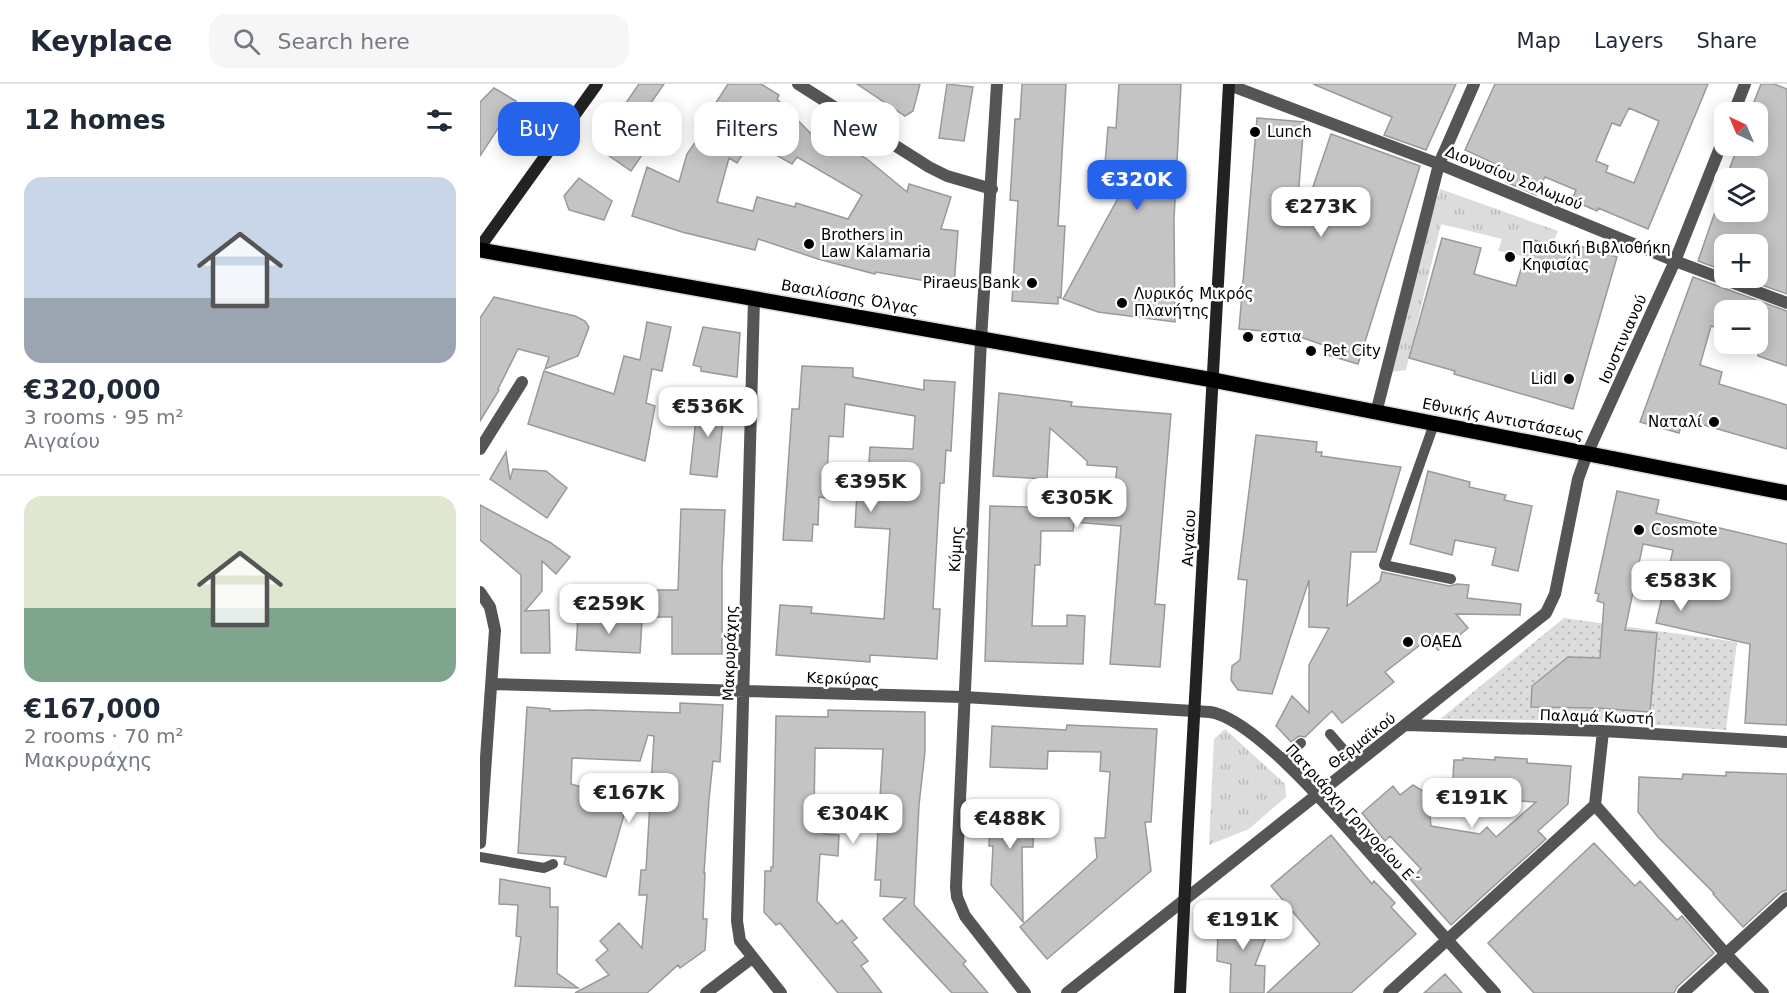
<!DOCTYPE html>
<meta charset="utf-8">
<style>
body{margin:0;font-family:"DejaVu Sans",sans-serif;background:#f6f6f7;color:#1f2937;height:100vh;display:flex;flex-direction:column;font-size:22px;white-space:nowrap}
*{box-sizing:border-box;margin:0}
p{font-size:20px;color:#747a83}
.icon{flex:none;width:33px;height:33px;fill:none;stroke:currentColor;stroke-width:2;stroke-linecap:round;stroke-linejoin:round}
.map{position:relative;flex:1;overflow:hidden}
.sheet{display:flex;flex-direction:column;background:#fff;width:480px}
.sheet>*{flex:none}
.top-card{position:absolute;left:18px;top:18px;width:570px;height:54px;display:flex;gap:12px}
.needle{width:39px;rotate:316deg}
.buttons{position:absolute;left:1234px;top:18px;display:grid;gap:12px}
.buttons a{display:grid;place-items:center;width:54px;height:54px;border-radius:12px;background:#fff;box-shadow:0 3px 15px #0003;font-size:30px}
.price{position:absolute;translate:-50% -51px;padding:0 14px;border-radius:12px;background:#fff;color:#222;font-size:20px;line-height:39px;filter:drop-shadow(0 2px 3px #0008)}
.price::after{content:'';position:absolute;left:50%;top:36px;width:18px;height:14px;margin-left:-9px;background:inherit;clip-path:polygon(0 0,100% 0,50% 100%)}
.price.active{background:#2563eb;color:#fff}
ul{padding:0;list-style:none}
li{display:grid;align-content:center;gap:12px;height:318px;padding:0 24px}
li+li{border-top:2px solid #e0e1e3}
li span{display:grid;place-items:center;height:186px;border-radius:18px;color:#555}
li>.icon{margin-inline-start:auto}
span .icon{width:108px;height:108px;fill:#fffc;stroke-width:1}
li b{font-size:26px}
h2{display:flex;justify-content:space-between;align-items:center;height:72px;padding:0 24px;font-size:26px}
.chip{padding:0 21px;border-radius:18px;background:#fff;box-shadow:0 3px 15px #0003;font-size:21px;line-height:54px}
.chip.active{background:#2563eb;color:#fff}
header{display:flex;align-items:center;gap:36px;box-sizing:border-box;height:84px;padding:0 30px;background:#fff;border-bottom:2px solid #e0e1e3}
header strong{font-size:28px}
nav{display:flex;gap:33px;margin-inline-start:auto;font-size:21px}
.search{width:420px;height:54px;background:#f6f6f7;display:flex;align-items:center;gap:15px;box-sizing:border-box;padding:0 21px;border-radius:18px;color:#747a83;font-size:22px}
main{display:flex;flex:1;min-height:0}
.map>svg:first-child{display:block}
.grass{fill:url(#grass-dots)}
.park{fill:url(#park-tufts)}
.building{fill:#c4c4c4;stroke:#999;stroke-width:1.5;fill-rule:evenodd}
.lines{fill:none;stroke-linecap:round;stroke-linejoin:round}
.primary-casing{stroke:#dbdbdb;stroke-width:18}
.lane{stroke:#555;stroke-width:10}
.street{stroke:#555;stroke-width:12}
.secondary{stroke:#222;stroke-width:12}
.primary{stroke:#000;stroke-width:15}
.poi-dot{fill:#000;stroke:#fff;stroke-width:2}
.labels{text-anchor:middle;dominant-baseline:central;stroke-width:5;stroke-linejoin:round;paint-order:stroke}
.poi-label{font-size:15px;fill:#000;stroke:#fff;text-anchor:start}
.street-label{font-size:15px;fill:#000;stroke:#fff}
</style>
<header>
<strong>Keyplace</strong>
<div class="search"><svg class="icon" aria-label="search" viewBox="0 0 24 24"><circle cx="10" cy="10" r="6"/><path d="M15 15l6 6"/></svg>Search here</div>
<nav><a>Map</a><a>Layers</a><a>Share</a></nav>
</header>
<main>
<section class="sheet">
<h2>12 homes<svg class="icon" aria-label="filters" viewBox="0 0 24 24"><path d="M4 7h16M4 17h16"/><circle cx="9" cy="7" r="2"/><circle cx="15" cy="17" r="2"/></svg></h2>
<ul>
<li><span style="background:linear-gradient(#c9d6e8 65%,#9aa5b1 0)"><svg class="icon" aria-label="home" viewBox="0 0 24 24"><path d="M3 11l9-7 9 7M6 9v11h12V9"/></svg></span><div><b>€320,000</b><p>3 rooms · 95 m²</p><p>Αιγαίου</p></div></li>
<li><span style="background:linear-gradient(#dfe7d0 60%,#7fa58c 0)"><svg class="icon" aria-label="home" viewBox="0 0 24 24"><path d="M3 11l9-7 9 7M6 9v11h12V9"/></svg></span><div><b>€167,000</b><p>2 rooms · 70 m²</p><p>Μακρυράχης</p></div></li>
</ul>
</section>
<div class="map">
<svg width="1307" height="909" viewBox="0 0 1307 909">
<defs>
<pattern id="grass-dots" width="8" height="8" patternUnits="userSpaceOnUse" patternTransform="scale(1.5)"><rect width="8" height="8" fill="#dcdcdc"/><path d="M2 2h.1M6 6h.1" fill="none" stroke="#bbb" stroke-width="1.8" stroke-linecap="round"/></pattern>
<pattern id="park-tufts" width="24" height="20" patternUnits="userSpaceOnUse" patternTransform="scale(1.5)"><rect width="24" height="20" fill="#dcdcdc"/><path d="M3 7l-1-3M5 7V3M7 7l1-3M15 17l-1-3M17 17v-4M19 17l1-3" fill="none" stroke="#bbb"/></pattern>
</defs>
<rect width="100%" height="100%" fill="#fff"/>
<path class="grass" d="M1084 534 1257 558 1246 646 1123 637 960 635Z"/>
<path class="park" d="M960 105 1078 147 1066 177 1018 167 1022 155 961 140 926 286 903 289Z
M745 645 805 700 806 713 769 745 729 761 734 655Z"/>
<path class="building" d="M159 0H184L170 20 188 33 151 87 125 69 134 57 130 55 146 30 141 26Z
M248 0H281L299 11 297 15 343 62 349 53 387 75 427 108 429 100 471 113 461 145 478 147 474 202 396 188 395 190 338 175 278 155 275 166 202 148 152 132 167 83 199 98 207 70 221 50 217 48ZM271 57 312 80 317 73 382 111 368 135 316 119 315 123 277 113 273 127 237 118 249 74 257 79Z
M377 0H440L433 27 425 32Z
M467 0 493 3 484 57 459 54Z
M542 0H586L578 142H585L581 214 578 213V220L532 217 538 117 530 116 535 35H540Z
M639 0H701L694 135 695 238 618 228 583 215 643 105 623 104 628 43 636 44Z
M833 0H976L946 66 904 51 912 33Z
M1015 0H1228L1168 145 1118 124 1117 127 1092 116 1096 106 1065 93 1056 111 1026 98 1031 87 985 66ZM1149 24 1179 37 1154 99 1126 88 1128 82 1116 77 1132 39 1140 42Z
M1281 0H1294L1307 5V210L1262 194H1278V160H1245V187L1218 177 1235 128H1278V94H1246L1258 62H1278V28H1270Z
M14 4 36 17 0 72V18Z
M777 34 824 38 816 140 820 141 851 50 940 82 878 280 844 270 846 262 809 249 759 245Z
M99 94 132 117 124 136 89 126 84 112Z
M962 154 1001 164 994 190 1036 202 1050 155 1097 169 1099 162 1137 173 1093 325 974 290 975 287 929 274Z
M1213 193 1307 227V282L1278 272V226H1245V246L1231 242 1220 281 1242 288 1239 300 1307 321V365L1203 335 1199 349 1160 338Z
M14 213 95 232 105 237 109 243 108 246 98 272 65 285 69 273 38 265 18 305 19 306 0 337V234Z
M167 238 191 243 182 287 172 285 166 319 175 322 165 377 48 340 64 287 134 310 144 272 160 276Z
M223 243 260 249 257 293 221 287V283L213 281Z
M322 282 373 284V293L444 306V296L475 298 471 367 466 366 464 399H460L453 525H460L457 575 390 571V578L296 571 300 521 332 523 331 529 404 535 410 445 375 443 377 408H387L390 363 433 365 435 332 365 320 363 353 349 352 346 414 339 413 338 441 333 440 332 457 303 456 312 325H319Z
M519 309 592 318 591 322 691 330 675 520 685 521 680 583 630 580 641 442 594 438 593 447H561L560 481H555L552 542H587V531L605 532 603 580 505 577 510 422 630 425V415H634L637 383 607 381V377L570 344 567 395 513 392Z
M218 316 245 318 237 393 210 390Z
M776 351 837 358 836 368H842L841 372 921 383 896 468H871L867 522 900 497 902 488 969 502 977 500 989 501 987 514 1041 520 1040 531 976 530 988 544 975 555 958 566 948 555 905 588 914 598 862 639 852 627 825 653 819 652 811 658 796 642 812 612 829 629V581L849 544 829 543V496L792 610 758 606 751 596 752 582 760 576 767 496 758 495Z
M26 368 30 396 33 385 66 387 87 404 67 434 10 395Z
M948 387 990 398 989 403 1026 411 1024 416 1052 422 1038 487 1012 481 1016 464 975 456 972 471 930 460Z
M1137 407 1179 416 1176 429 1307 460V641L1265 639 1270 560 1176 539 1193 466 1163 460 1145 546 1177 549 1170 628 1116 624 1051 623 1052 602 1088 573 1120 574 1124 519 1117 517 1119 510 1115 509Z
M0 421 71 459 90 473 76 490 62 477V507L45 527 69 526 70 569H41V491L0 456Z
M201 425 245 426 242 486V570H192V533H156V506H198Z
M98 532 162 536 160 569 96 566Z
M200 619 243 621 240 678 233 677 229 715 224 789H225L223 835H227L225 866 200 884 198 881 167 909H95L129 891 116 876 128 866 120 857 139 839 162 864 167 811H159L161 786H166L174 652 168 651 160 677 92 674 91 700 148 717 126 793 84 780 86 773 38 769 47 623 70 625V627L111 626 200 629Z
M348 626 445 628V667L439 721 434 821 486 877 483 880 508 909H472L403 835 426 814 400 812 401 796H395L403 665 335 664 334 732H344V750L359 751 358 772 340 770 337 817 357 840 362 836 377 854 372 858 388 877 381 882 402 909H358L300 839 296 841 284 828 285 787H291V783H293L296 632 348 633Z
M587 641 677 645 671 738H665L671 787 567 875 540 843 617 774 615 754H625L630 688 620 687 621 668 568 667 567 685 510 683 512 642 586 646Z
M1015 673 1047 675V679L1091 682 1088 720 1058 747 1066 755 971 841 930 795 941 785 910 752 905 757 882 729 913 702 920 711 933 701 948 710 951 742 1000 750 1007 743 1016 753 1056 718 972 712 974 676H983V674L1015 676Z
M1246 688 1307 690V806L1301 808 1263 843 1233 810 1234 809 1178 753 1158 728 1159 693 1202 695 1203 690 1246 692Z
M511 719 555 721 553 763H542L543 838 511 801 513 762H509Z
M851 751 892 800 894 797 915 819 911 823 936 850 871 909H787L840 860 791 802Z
M1114 759 1155 802 1160 797 1197 836 1202 832 1234 869 1197 903 1194 909H1054L1008 859Z
M20 795 70 804V823H78L77 889 98 904 35 902 41 853 36 852 38 821 19 820Z
M765 821 788 848 775 881 785 882 784 909H750L751 880 737 877 738 843Z
M965 890 982 909H944Z"/>
<g class="lines">
<g class="primary-casing">
<path id="primary" d="M0 166 733 296 1307 409"/>
</g>
<path class="lane" d="M954 340 904 481 971 495
M850 650 876 680
M802 676 821 659
M0 773 64 784 73 780"/>
<path class="street" d="M318 0 449 83 467 92 512 105
M517 0 501 255 476 803 477 813 485 832 545 909
M749 1 959 80 1195 177 1307 219
M1254 28 1265 0
M274 215 257 837 260 857 301 909
M896 329 959 80 994 0
M0 365 42 298
M0 508 10 523 15 546 0 759
M12 600 484 613 730 628C778 635 870 748 905 786 941 827 978 868 1015 909
M926 641 1123 647 1307 658
M1123 647 1115 721 1245 869 1283 909
M226 909 272 874
M587 909 1066 529 1075 510 1098 395 1107 370 1195 177 1245 51
M909 909 1115 721
M1203 909 1307 814"/>
<path class="secondary" d="M0 163 117 0
M700 909 708 741 749 0"/>
<use href="#primary" class="primary"/>
</g>
<g class="poi-dot">
<circle cx="775" cy="48" r="6"/>
<circle cx="329" cy="160" r="6"/>
<circle cx="1030" cy="173" r="6"/>
<circle cx="552" cy="199" r="6"/>
<circle cx="642" cy="219" r="6"/>
<circle cx="768" cy="253" r="6"/>
<circle cx="831" cy="267" r="6"/>
<circle cx="1089" cy="295" r="6"/>
<circle cx="1234" cy="338" r="6"/>
<circle cx="1159" cy="446" r="6"/>
<circle cx="928" cy="558" r="6"/>
</g>
<g class="labels">
<g class="poi-label">
<text x="787" y="48">Lunch</text>
<text x="341" y="151">Brothers in<tspan x="341" dy="17">Law Kalamaria</tspan></text>
<text x="1042" y="164">Παιδική Βιβλιοθήκη<tspan x="1042" dy="17">Κηφισίας</tspan></text>
<text x="540" y="199" text-anchor="end">Piraeus Bank</text>
<text x="654" y="210">Λυρικός Μικρός<tspan x="654" dy="17">Πλανήτης</tspan></text>
<text x="780" y="253">εστια</text>
<text x="843" y="267">Pet City</text>
<text x="1077" y="295" text-anchor="end">Lidl</text>
<text x="1222" y="338" text-anchor="end">Ναταλί</text>
<text x="1171" y="446">Cosmote</text>
<text x="940" y="558">ΟΑΕΔ</text>
</g>
<g class="street-label">
<text transform="translate(1034 94) rotate(22)">Διονυσίου Σολωμού</text>
<text transform="translate(370 213) rotate(10)">Βασιλίσσης Όλγας</text>
<text transform="translate(1143 255) rotate(-66)">Ιουστινιανού</text>
<text transform="translate(1023 335) rotate(11)">Εθνικής Αντιστάσεως</text>
<text transform="translate(709 454) rotate(-87)">Αιγαίου</text>
<text transform="translate(476 465) rotate(-87)">Κύμης</text>
<text transform="translate(250 569) rotate(-88)">Μακρυράχης</text>
<text transform="translate(363 595) rotate(2)">Κερκύρας</text>
<text transform="translate(1117 633) rotate(2)">Παλαμά Κωστή</text>
<text transform="translate(882 657) rotate(-38)">Θερμαϊκού</text>
<text transform="translate(872 731) rotate(47)">Πατριάρχη Γρηγορίου Ε΄</text>
</g>
</g>
</svg>
<div class="buttons">
<a><svg class="needle" viewBox="-14 -14 28 28"><path d="M0-13l5 13h-10z" fill="#e53935"/><path d="M0 13l5-13h-10z" fill="#747a83"/></svg></a>
<a><svg class="icon" aria-label="layers" viewBox="0 0 24 24"><path d="M12 4l9 5-9 5-9-5zM3 14l9 5 9-5"/></svg></a>
<a>+</a>
<a>−</a>
</div>
<b class="price active" style="left:657px;top:127px">€320K</b>
<b class="price" style="left:841px;top:154px">€273K</b>
<b class="price" style="left:228px;top:354px">€536K</b>
<b class="price" style="left:391px;top:429px">€395K</b>
<b class="price" style="left:597px;top:445px">€305K</b>
<b class="price" style="left:1201px;top:528px">€583K</b>
<b class="price" style="left:129px;top:551px">€259K</b>
<b class="price" style="left:149px;top:740px">€167K</b>
<b class="price" style="left:992px;top:745px">€191K</b>
<b class="price" style="left:373px;top:761px">€304K</b>
<b class="price" style="left:530px;top:766px">€488K</b>
<b class="price" style="left:763px;top:867px">€191K</b>
<div class="top-card">
<a class="chip active">Buy</a>
<a class="chip">Rent</a>
<a class="chip">Filters</a>
<a class="chip">New</a>
</div>
</div>
</main>
